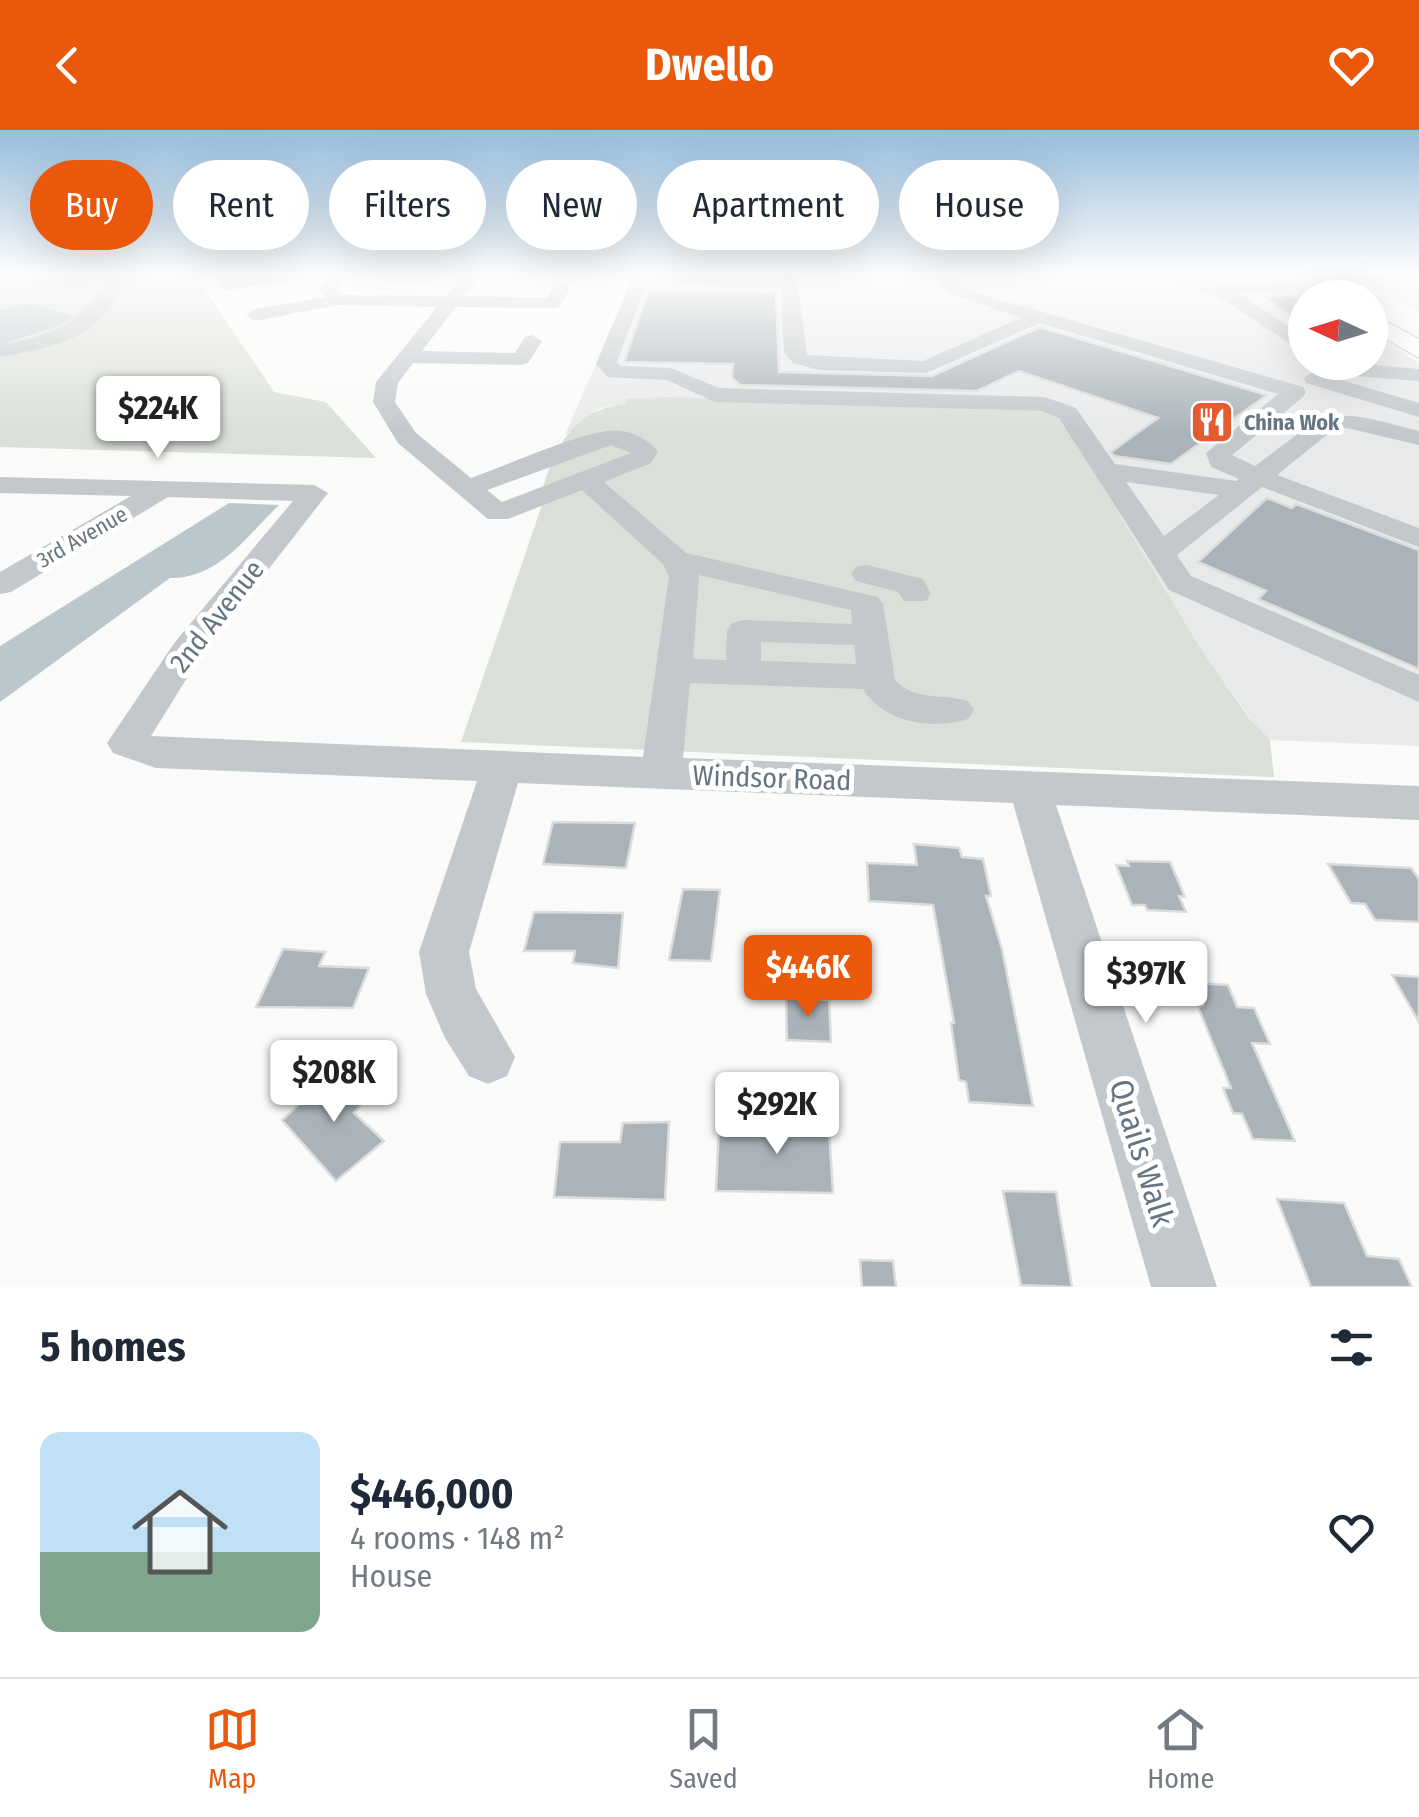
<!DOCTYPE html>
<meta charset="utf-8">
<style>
body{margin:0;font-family:"Fira Sans Condensed",sans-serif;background:#f6f6f7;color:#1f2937;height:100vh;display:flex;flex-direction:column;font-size:38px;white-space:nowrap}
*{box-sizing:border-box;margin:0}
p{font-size:32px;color:#747a83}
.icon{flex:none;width:55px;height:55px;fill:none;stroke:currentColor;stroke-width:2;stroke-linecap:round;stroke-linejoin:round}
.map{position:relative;height:1157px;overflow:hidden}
.panel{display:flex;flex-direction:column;background:#fff;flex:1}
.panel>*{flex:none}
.hud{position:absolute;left:30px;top:30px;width:1360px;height:90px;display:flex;gap:20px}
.needle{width:65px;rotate:274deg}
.buttons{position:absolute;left:1288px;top:150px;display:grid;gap:20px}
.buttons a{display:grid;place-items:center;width:100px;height:100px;border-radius:50%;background:#fff;box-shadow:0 10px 40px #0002;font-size:50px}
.price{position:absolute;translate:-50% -85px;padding:0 22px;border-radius:10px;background:#fff;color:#222;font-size:32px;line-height:65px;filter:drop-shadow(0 2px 5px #0008)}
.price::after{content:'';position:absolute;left:50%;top:60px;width:30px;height:22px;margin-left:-15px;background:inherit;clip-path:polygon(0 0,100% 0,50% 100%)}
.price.selected{background:#ea580c;color:#fff}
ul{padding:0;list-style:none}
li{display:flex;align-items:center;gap:30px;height:250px;padding:0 40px}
li span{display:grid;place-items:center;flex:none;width:280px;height:200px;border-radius:20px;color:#555}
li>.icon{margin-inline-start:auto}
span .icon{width:120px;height:120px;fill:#fffc;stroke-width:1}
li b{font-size:42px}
h2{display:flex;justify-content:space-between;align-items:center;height:120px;padding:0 40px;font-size:42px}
.pill{padding:0 35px;border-radius:45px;background:#fff;box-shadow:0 10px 40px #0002;font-size:35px;line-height:90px}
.pill.selected{background:#ea580c;color:#fff}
header{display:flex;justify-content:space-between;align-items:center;height:130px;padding:0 40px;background:#ea580c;color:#fff;font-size:45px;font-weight:700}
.tabs{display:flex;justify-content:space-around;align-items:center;height:140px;border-top:2px solid #e0e1e3;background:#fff;font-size:28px;color:#747a83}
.tabs a{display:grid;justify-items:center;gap:5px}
.tabs .selected{color:#ea580c}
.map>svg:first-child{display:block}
.built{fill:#e8e9e9}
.green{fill:#dadfd7}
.water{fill:#bcc7cc}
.building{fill:#aab3b9;stroke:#dcdcda;stroke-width:2.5}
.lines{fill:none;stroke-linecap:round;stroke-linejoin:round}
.major-casing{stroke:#b5babe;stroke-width:2}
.minor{fill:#c3c8cc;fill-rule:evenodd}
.major{fill:#fff;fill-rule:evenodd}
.labels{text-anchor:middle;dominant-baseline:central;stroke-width:10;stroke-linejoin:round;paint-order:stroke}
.far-poi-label{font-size:22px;font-weight:bold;fill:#657583;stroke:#fff;text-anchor:start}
.far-street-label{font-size:22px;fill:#657583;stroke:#fff}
.street-label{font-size:28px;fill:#657583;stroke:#fff}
.near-street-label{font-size:32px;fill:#657583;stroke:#fff}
</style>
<header><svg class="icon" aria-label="back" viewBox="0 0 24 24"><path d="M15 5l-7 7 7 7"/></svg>Dwello<svg class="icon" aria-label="heart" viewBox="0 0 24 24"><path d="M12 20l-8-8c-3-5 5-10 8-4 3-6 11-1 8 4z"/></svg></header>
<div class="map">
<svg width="1419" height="1157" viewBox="0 0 1419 1157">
<rect width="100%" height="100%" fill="#fafaf8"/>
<path class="built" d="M636 142H1282L1320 167 1305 168V232H1370V201L1419 233V616L1270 610 1259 601 1199 516 1058 282 625 274 601 278 565 305Z
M1351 142H1419V182L1396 168Z"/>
<path class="green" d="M0 142H193L274 262 326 272 376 328 0 317Z
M669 267 1058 282 1199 516 1249 588 1270 610 1274 647 461 612 543 372C541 358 546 346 552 333 567 297 586 280 624 274L627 269Z"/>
<path class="water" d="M28 174 74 186 63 194 0 215V180Z
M229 373 279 375C246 407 218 449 170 448L0 572V516Z"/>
<path class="building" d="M649 159 776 162 779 242 932 246 1040 197 1267 265 1171 334 1114 326 1111 322 1158 288 1019 241 977 261 740 255 732 248 733 234 624 232Z
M1290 165 1305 170V197L1264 167Z
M1267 368 1292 378 1296 374 1419 420V539L1258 469 1266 461 1198 432Z
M553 692 635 693 626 738 543 734Z
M914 714 959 718 962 727 983 729 991 766H986L1002 819 1033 976 969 972 966 952 959 950 951 893H954L933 775 869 771 867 733 917 735Z
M1127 731 1170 732 1185 767 1179 766 1186 782 1147 780 1145 775H1132L1116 735 1129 736Z
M1328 734 1411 738 1419 749V792L1375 790 1365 774 1351 773Z
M683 759 720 760 711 831 669 830Z
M534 782 623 783 618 838 573 833 575 821H524Z
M283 819 325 822 319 836 369 838 353 878 256 877Z
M1392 845 1419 847V892Z
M1194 853 1228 855 1237 877 1254 878 1270 914 1252 913 1295 1011 1253 1009 1242 984 1233 983 1223 958H1231L1198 877 1203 875Z
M786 868 829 870 831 912 787 910Z
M339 938 371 963 354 983 384 1011 336 1051 282 990Z
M779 982 828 984 833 1063 716 1061 719 997 780 999Z
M669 992 665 1070 554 1067 560 1012H620L623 993Z
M1003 1061 1056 1062 1072 1157 1021 1155Z
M1277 1069 1344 1073 1367 1126 1399 1129 1412 1157H1311Z
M860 1130 893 1131 896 1157H862Z"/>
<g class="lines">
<g class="major-casing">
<path id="major" d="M1311 142H1337L1376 168 1370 174V168H1348Z
M1370 183 1419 209V228L1370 200Z"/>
</g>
<path class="minor" d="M0 142 49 149 139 142C123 159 109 182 91 197 67 216 30 221 0 227V215C65 202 69 198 112 149 77 157 30 169 0 142Z
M212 142H228L232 149 277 142H320L312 147 227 160 221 159Z
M336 142H354L337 159 342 165 446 166 463 145 469 144 477 149 464 166 547 168 555 155H567L570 159 559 177 553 178 456 177 422 221 515 223 525 207 532 205 542 211 528 233 521 235 413 233 398 253 395 272 416 303 471 348C508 335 573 305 608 301 626 298 646 307 658 321L651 333 604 352 686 423 878 467 883 474 895 550C916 572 942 563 968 571L974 580 968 589C932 600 884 593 863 559L690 553 683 628 1419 656V690L1056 675 1217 1157H1151L1013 673 518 653 469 822 476 859 515 927 507 946 488 954 469 946 445 908 426 864 419 822 477 651 156 638 113 623 107 613 175 512 293 371 168 367 11 462 0 464V442L131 366 0 363V347L314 355 328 363 200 527 151 606 643 627 669 447 663 434 582 360 508 389H488L398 313 373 272 376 252 437 177 337 175 255 191 246 185 255 179 326 167 319 158ZM611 315 631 323 502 372 487 360ZM699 445 851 480 852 494 744 490 732 493 727 501 726 530 693 529ZM761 512 854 515 856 534 761 531Z
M635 142 780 148V142H796L807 225 923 231 1021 188 948 163 932 142H949L960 155 976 163 1303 257 1306 262 1303 267 1232 325 1255 336 1319 288C1352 280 1386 293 1419 301V315L1347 298 1334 299 1277 345 1419 398V417L1262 357 1177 425 1191 446 1419 545V572L1169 460 1059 288 1042 281 715 272 667 250 608 247 596 234ZM646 155 781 158 784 222 793 233 819 240 926 243 1040 193 1278 264 1206 323 1211 337 1239 349 1236 351 1115 334 1076 278 1045 267 719 258 671 238 621 236 617 232ZM1126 352 1219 365 1164 406Z
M1123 142C1170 142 1213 153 1259 153L1244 142H1264L1287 155V163H1239L1305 207V223L1219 167 1179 154Z
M1419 142V149L1322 148 1314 143Z
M1340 232 1419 239V251L1329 244 1318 238 1322 234Z
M1314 242 1419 273V287L1306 253 1303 248Z
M867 435 923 449 931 464 926 471H904L898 462 856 451 851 444 856 437Z"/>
<use href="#major" class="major"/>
</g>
<linearGradient id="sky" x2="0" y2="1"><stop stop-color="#96bcdd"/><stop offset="0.47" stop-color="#fdfdfc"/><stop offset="1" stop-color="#fdfdfc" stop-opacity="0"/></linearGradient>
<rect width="1419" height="304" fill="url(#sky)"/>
<defs>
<g id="restaurant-square" transform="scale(2.25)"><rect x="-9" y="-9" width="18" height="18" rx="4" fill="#e25c30" stroke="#fff"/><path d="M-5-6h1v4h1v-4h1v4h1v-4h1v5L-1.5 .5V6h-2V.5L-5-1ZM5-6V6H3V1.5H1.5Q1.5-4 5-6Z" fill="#fff"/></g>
</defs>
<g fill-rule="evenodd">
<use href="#restaurant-square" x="1212" y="292"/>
</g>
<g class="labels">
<g class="far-poi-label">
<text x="1244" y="292">China Wok</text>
</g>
<g class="far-street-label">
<text transform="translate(82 407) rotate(-30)">3rd Avenue</text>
</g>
<g class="street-label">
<text transform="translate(217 486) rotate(-52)">2nd Avenue</text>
<text transform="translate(772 648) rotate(2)">Windsor Road</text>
</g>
<g class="near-street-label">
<text transform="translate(1142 1023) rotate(73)">Quails Walk</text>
</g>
</g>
</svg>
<div class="buttons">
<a><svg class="needle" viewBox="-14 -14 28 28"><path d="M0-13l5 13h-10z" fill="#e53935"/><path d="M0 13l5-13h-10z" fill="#747a83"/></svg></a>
</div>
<b class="price" style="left:158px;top:331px">$224K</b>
<b class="price selected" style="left:808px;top:890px">$446K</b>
<b class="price" style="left:1146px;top:896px">$397K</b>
<b class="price" style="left:334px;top:995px">$208K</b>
<b class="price" style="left:777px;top:1027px">$292K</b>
<div class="hud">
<a class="pill selected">Buy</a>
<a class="pill">Rent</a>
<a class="pill">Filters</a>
<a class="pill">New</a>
<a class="pill">Apartment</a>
<a class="pill">House</a>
</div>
</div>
<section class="panel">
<h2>5 homes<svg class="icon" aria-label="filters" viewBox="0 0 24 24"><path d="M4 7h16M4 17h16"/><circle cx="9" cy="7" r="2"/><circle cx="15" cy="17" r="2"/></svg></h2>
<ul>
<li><span style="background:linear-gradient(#bfe0f5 60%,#7fa58c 0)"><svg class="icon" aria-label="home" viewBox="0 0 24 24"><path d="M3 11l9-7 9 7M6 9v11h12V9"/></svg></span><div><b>$446,000</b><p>4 rooms · 148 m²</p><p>House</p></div><svg class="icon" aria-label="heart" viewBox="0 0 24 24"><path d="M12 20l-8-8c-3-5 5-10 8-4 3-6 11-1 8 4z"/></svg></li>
</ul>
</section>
<nav class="tabs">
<a class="selected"><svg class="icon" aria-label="map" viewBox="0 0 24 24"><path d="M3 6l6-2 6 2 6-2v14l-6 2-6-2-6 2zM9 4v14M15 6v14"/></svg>Map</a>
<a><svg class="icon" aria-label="saved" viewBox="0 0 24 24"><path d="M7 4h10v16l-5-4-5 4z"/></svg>Saved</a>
<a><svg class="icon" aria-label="home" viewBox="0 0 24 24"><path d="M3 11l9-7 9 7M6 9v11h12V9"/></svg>Home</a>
</nav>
